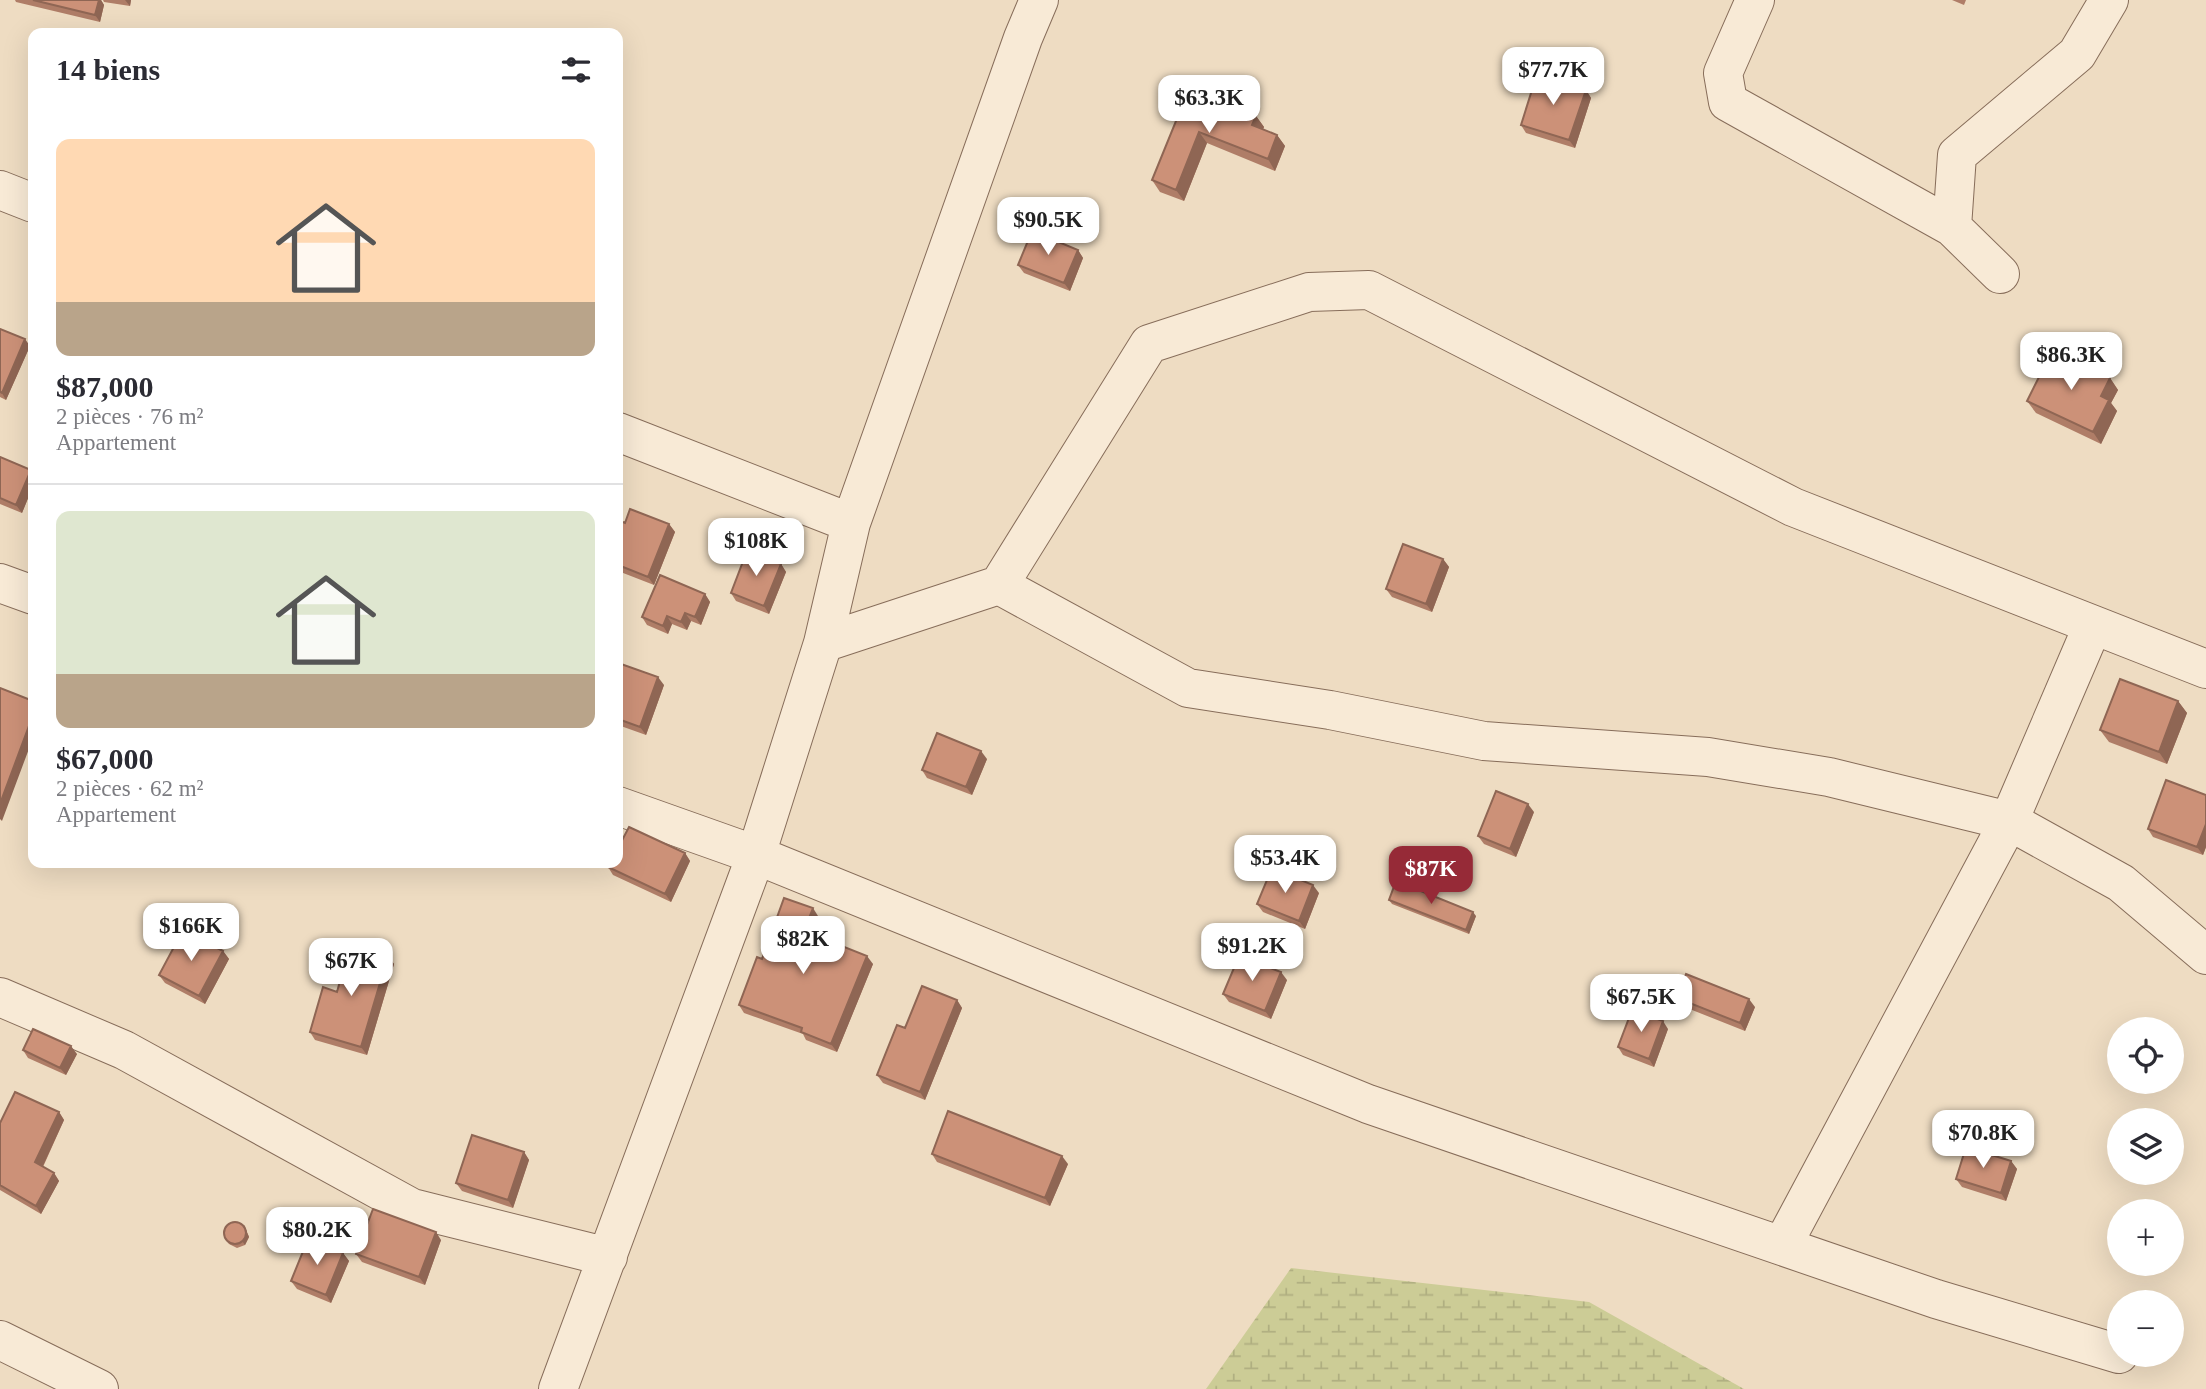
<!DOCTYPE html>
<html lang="fr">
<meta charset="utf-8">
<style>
body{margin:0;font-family:Georgia,serif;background:#f2f2f3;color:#2b2b33;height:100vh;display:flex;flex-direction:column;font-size:26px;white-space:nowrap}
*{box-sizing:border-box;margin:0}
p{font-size:23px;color:#7c7c81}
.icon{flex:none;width:38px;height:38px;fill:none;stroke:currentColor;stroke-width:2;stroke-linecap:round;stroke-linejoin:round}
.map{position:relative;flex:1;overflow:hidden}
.panel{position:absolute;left:28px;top:28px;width:595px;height:840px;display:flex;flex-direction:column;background:#fff;border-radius:14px;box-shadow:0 7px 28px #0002}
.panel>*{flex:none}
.controls{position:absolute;left:2107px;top:1017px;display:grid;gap:14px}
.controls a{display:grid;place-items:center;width:77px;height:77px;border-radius:50%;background:#fff;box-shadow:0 7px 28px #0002;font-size:35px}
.price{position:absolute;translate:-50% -60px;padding:0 16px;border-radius:14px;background:#fff;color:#222;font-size:23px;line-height:46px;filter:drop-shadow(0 2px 4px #0008)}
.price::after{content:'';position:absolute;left:50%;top:42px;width:21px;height:16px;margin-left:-10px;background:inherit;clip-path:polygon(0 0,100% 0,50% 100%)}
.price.on{background:#962a37;color:#fff}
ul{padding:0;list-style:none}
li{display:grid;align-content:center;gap:14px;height:371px;padding:0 28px}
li+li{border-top:2px solid #e1e1e2}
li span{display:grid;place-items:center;height:217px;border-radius:14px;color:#555}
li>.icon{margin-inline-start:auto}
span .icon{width:126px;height:126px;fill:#fffc;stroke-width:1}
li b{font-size:30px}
h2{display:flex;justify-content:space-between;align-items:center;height:84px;padding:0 28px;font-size:30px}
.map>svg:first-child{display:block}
.wetland{fill:url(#wetland-marsh)}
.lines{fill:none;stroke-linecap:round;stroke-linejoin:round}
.minor-casing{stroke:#876d5a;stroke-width:40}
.minor{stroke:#f8ead6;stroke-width:38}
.wall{fill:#af7d67}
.shaded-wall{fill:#8f6654}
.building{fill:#cc9178;stroke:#8f6654;stroke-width:2}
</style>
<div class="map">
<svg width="2206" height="1389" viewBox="0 0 2206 1389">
<defs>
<pattern id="wetland-marsh" width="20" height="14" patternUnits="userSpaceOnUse" patternTransform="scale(1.75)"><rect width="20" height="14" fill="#cccc96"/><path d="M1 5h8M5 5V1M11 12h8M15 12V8" fill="none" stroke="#b0af81"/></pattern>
</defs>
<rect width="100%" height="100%" fill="#eedcc2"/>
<path class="wetland" d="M1291 1268 1589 1302 1744 1389H1206Z"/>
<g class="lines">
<g class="minor-casing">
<path id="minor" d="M1755 0 1723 73 1728 102 1952 227
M0 190 33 203
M2000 274 1952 227 1957 155 2077 54 2109 0
M618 432 851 523
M0 583 33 595
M999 585 1188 688 1330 710 1484 741 1708 757 1829 777 2009 821 2121 883 2206 955
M823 643 999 585 1149 344 1309 292 1369 290 1793 507 2206 669
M618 806 756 855 1368 1104 1936 1299 2119 1354
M0 997 124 1050 412 1208 608 1257
M1782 1246 2009 821 2093 625
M0 1340 99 1389
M558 1389 756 855 823 643 851 523 1023 38 1039 0"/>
</g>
<use href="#minor" class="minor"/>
</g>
<path class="wall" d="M15 0H101L104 5 100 22 16 2Z
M103 0H131L130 6 104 2Z
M1952 0H1966L1964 5Z
M1189 89 1256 116 1264 127 1263 129 1277 135 1285 146 1275 171 1207 143 1184 201 1160 192 1152 180Z
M1586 90 1591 98 1575 148 1526 133 1521 125Z
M1078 250 1083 258 1070 291 1024 273 1018 265Z
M0 329 30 346 6 400 0 397Z
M2110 378 2118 390 2111 403 2117 411 2101 444 2036 413 2027 401Z
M0 457 33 473V486L22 513 0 504Z
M618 520 625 523 669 524 675 532 654 585 618 571Z
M1443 559 1449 567 1432 612 1392 597 1386 589Z
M781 564 786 572 769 614 736 601 731 593Z
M705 594 710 602 701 625 691 621 687 630 672 624 668 634 647 625 642 617Z
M618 672 664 685 646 735 618 725Z
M2178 701 2187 713 2167 764 2109 742 2100 730Z
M987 759 972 795 927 778 922 770Z
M2206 795V847L2203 855 2153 837 2148 829Z
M1534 812 1516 857 1484 844 1478 836Z
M685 853 690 861 671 902 613 875 608 867Z
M1319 893 1305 929 1263 912 1257 904Z
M1389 900 1476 916 1469 934 1392 904Z
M818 916 812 934 873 964 837 1052 806 1040 803 1034 744 1013 739 1005 762 959Z
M223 951 229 959 205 1004 165 983 159 975Z
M388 956 394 964 367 1055 315 1040 310 1032 337 992Z
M1287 980 1271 1019 1229 1002 1223 994Z
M1677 998 1755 1007 1745 1031 1682 1006Z
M957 1000 962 1008 925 1100 883 1083 877 1075 905 1028Z
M1668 1029 1654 1067 1623 1055 1618 1047Z
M23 1050 77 1054 66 1075 28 1058Z
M59 1112 64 1120 43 1167 54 1173 59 1181 41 1214 0 1190V1123Z
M524 1152 529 1160 513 1208 462 1191 456 1183Z
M932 1154 1068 1164 1050 1206 937 1162Z
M2011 1161 2017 1169 2006 1201 1962 1187 1956 1179Z
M244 1225 249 1237 245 1245 237 1248 229 1244 226 1240Z
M441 1240 425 1285 362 1262 356 1254Z
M343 1253 349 1261 331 1303 297 1289 291 1281Z"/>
<path class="shaded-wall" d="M99 0H101L104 5 100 22 95 15Z
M125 0H131L130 6Z
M1586 90 1591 98 1575 148 1569 140Z
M1256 116 1264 127 1260 136 1252 125Z
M1199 132 1207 143 1184 201 1176 190Z
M1277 135 1285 146 1275 171 1268 159Z
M1078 250 1083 258 1070 291 1064 283Z
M25 339 30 346 6 400 2 393Z
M2110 378 2118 390 2111 403 2117 411 2101 444 2093 432 2101 396Z
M31 470 33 473V486L22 513 16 505Z
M669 524 675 532 654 585 648 577Z
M1443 559 1449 567 1432 612 1426 604Z
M781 564 786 572 769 614 764 606Z
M705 594 710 602 701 625 695 617Z
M685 613 691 621 687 630 681 622Z
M667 616 672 624 668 634 663 626Z
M658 677 664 685 646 735 640 727Z
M2178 701 2187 713 2167 764 2159 752Z
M33 715V738L2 821 0 819V804Z
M981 751 987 759 972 795 966 787Z
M1528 804 1534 812 1516 857 1510 849Z
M2206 824V847L2203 855 2197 847Z
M685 853 690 861 671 902 665 894Z
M1313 885 1319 893 1305 929 1299 921Z
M813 908 818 916 810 939 804 931Z
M1473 912 1476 916 1469 934 1466 930Z
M223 951 229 959 205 1004 199 996Z
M388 956 394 964 367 1055 361 1047Z
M867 956 873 964 837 1052 831 1044Z
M1281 972 1287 980 1271 1019 1265 1011Z
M1749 999 1755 1007 1745 1031 1740 1023Z
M957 1000 962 1008 925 1100 920 1092Z
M1663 1021 1668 1029 1654 1067 1649 1059Z
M71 1046 77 1054 66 1075 60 1068Z
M59 1112 64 1120 41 1170 35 1162Z
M524 1152 529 1160 513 1208 508 1200Z
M1062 1156 1068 1164 1050 1206 1045 1198Z
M2011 1161 2017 1169 2006 1201 2001 1193Z
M54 1173 59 1181 41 1214 36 1206Z
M244 1225 249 1237 245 1245 242 1241Z
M436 1232 441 1240 425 1285 419 1277Z
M343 1253 349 1261 331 1303 326 1295Z"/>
<path class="building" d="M33 0H99L95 15Z
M1537 74 1586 90 1569 140 1521 125Z
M1189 89 1256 116 1252 125 1277 135 1268 159 1199 132 1176 190 1152 180Z
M1032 231 1078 250 1064 283 1018 265Z
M0 329 25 339 2 393 0 392Z
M2052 351 2110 378 2101 396 2109 400 2093 432 2027 401Z
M0 457 31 470 16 505 0 498Z
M630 509 669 524 648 577 618 565V520L625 523Z
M1403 544 1443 559 1426 604 1386 589Z
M747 551 781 564 764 606 731 593Z
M660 575 705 594 695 617 685 613 681 622 667 616 663 626 642 617Z
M621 664 658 677 640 727 618 719V672Z
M2120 679 2178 701 2159 752 2100 730Z
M0 688 33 701V715L0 804Z
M937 733 981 751 966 787 922 770Z
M2166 780 2206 795V824L2197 847 2148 829Z
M1496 791 1528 804 1510 849 1478 836Z
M629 827 685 853 665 894 608 867 610 863H618V848Z
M1272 868 1313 885 1299 921 1257 904Z
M1396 881 1473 912 1466 930 1389 900Z
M784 898 813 908 804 931 867 956 831 1044 801 1032 802 1028 739 1005 757 957 762 959Z
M183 930 223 951 199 996 159 975Z
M350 945 388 956 361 1047 310 1032 323 987 337 992Z
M1239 956 1281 972 1265 1011 1223 994Z
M1686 974 1749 999 1740 1023 1677 998Z
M922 986 957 1000 920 1092 877 1075 897 1025 905 1028Z
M1632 1010 1663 1021 1649 1059 1618 1047Z
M33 1029 71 1046 60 1068 23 1050Z
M15 1092 59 1112 35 1162 54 1173 36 1206 0 1185V1123Z
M948 1111 1062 1156 1045 1198 932 1154Z
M472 1135 524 1152 508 1200 456 1183Z
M1966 1147 2011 1161 2001 1193 1956 1179Z
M373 1209 436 1232 419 1277 356 1254Z
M224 1233a11 11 0 1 1 22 0a11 11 0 1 1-22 0Z
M308 1239 343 1253 326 1295 291 1281Z"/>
</svg>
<div class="controls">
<a><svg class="icon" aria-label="locate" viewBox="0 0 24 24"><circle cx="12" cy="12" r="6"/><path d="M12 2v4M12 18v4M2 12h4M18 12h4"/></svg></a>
<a><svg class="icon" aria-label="layers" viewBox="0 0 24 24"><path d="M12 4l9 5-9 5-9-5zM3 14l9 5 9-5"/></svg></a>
<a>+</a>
<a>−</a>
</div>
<b class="price" style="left:1553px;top:107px">$77.7K</b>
<b class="price" style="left:1209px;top:135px">$63.3K</b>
<b class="price" style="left:1048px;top:257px">$90.5K</b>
<b class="price" style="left:2071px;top:392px">$86.3K</b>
<b class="price" style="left:756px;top:578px">$108K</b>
<b class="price" style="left:1285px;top:895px">$53.4K</b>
<b class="price on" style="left:1431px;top:906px">$87K</b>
<b class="price" style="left:191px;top:963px">$166K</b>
<b class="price" style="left:803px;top:976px">$82K</b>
<b class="price" style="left:1252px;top:983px">$91.2K</b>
<b class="price" style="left:351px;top:998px">$67K</b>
<b class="price" style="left:1641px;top:1034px">$67.5K</b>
<b class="price" style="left:1983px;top:1170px">$70.8K</b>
<b class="price" style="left:317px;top:1267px">$80.2K</b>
<section class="panel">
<h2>14 biens<svg class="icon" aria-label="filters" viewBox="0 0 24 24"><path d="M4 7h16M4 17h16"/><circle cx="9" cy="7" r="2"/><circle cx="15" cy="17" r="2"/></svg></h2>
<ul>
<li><span style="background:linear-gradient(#ffd9b3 75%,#b9a48a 0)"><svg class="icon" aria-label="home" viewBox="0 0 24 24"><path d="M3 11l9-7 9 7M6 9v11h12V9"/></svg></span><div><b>$87,000</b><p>2 pièces · 76 m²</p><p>Appartement</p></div></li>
<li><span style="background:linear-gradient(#dfe7d0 75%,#b9a48a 0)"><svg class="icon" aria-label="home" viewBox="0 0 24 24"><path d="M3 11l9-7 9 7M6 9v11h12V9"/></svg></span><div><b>$67,000</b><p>2 pièces · 62 m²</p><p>Appartement</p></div></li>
</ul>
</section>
</div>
